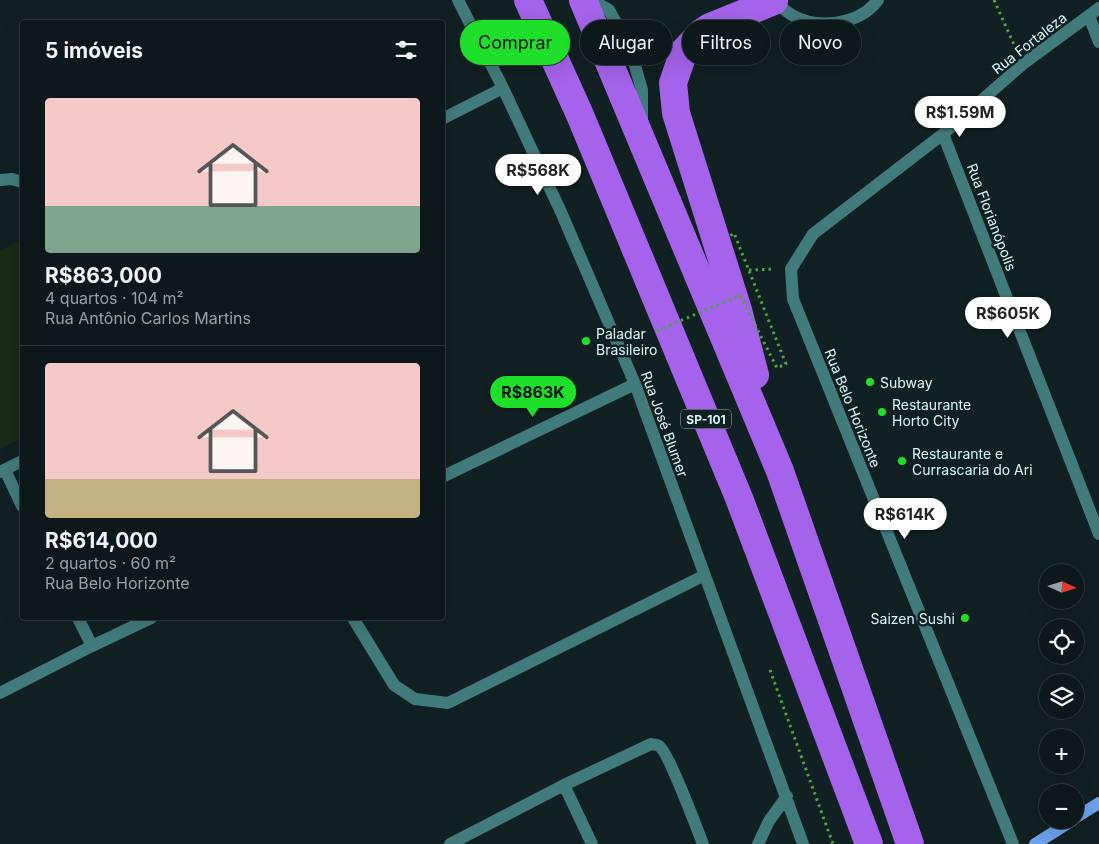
<!DOCTYPE html>
<html lang="pt">
<meta charset="utf-8">
<style>
body{margin:0;font-family:Inter,sans-serif;background:#162123;color:#f1f3f6;height:100vh;display:flex;flex-direction:column;font-size:19px;white-space:nowrap}
*{box-sizing:border-box;margin:0}
p{font-size:16px;color:#9aa0a2}
.icon{flex:none;width:28px;height:28px;fill:none;stroke:currentColor;stroke-width:2;stroke-linecap:round;stroke-linejoin:round}
.map{position:relative;flex:1;overflow:hidden}
.panel{position:absolute;left:20px;top:20px;width:425px;height:600px;display:flex;flex-direction:column;background:#0d181a;border-radius:5px;box-shadow:0 5px 20px #0002,0 0 0 1px #2d3739}
.panel>*{flex:none}
.guide{position:absolute;left:460px;top:20px;width:475px;height:45px;display:flex;gap:10px}
.needle{width:32px;rotate:94deg}
.controls{position:absolute;left:1039px;top:564px;display:grid;gap:10px}
.controls a{display:grid;place-items:center;width:45px;height:45px;border-radius:50%;background:#0d181a;box-shadow:0 5px 20px #0002,0 0 0 1px #2d3739;font-size:25px}
.price{position:absolute;translate:-50% -42px;padding:0 11px;border-radius:18px;background:#fff;color:#222;font-size:16px;line-height:32px;filter:drop-shadow(0 1px 2px #0008)}
.price::after{content:'';position:absolute;left:50%;top:30px;width:15px;height:11px;margin-left:-8px;background:inherit;clip-path:polygon(0 0,100% 0,50% 100%)}
.price.on{background:#1edf2a;color:#111}
ul{padding:0;list-style:none}
li{display:grid;align-content:center;gap:10px;height:265px;padding:0 25px}
li+li{border-top:1px solid #2d3739}
li span{display:grid;place-items:center;height:155px;border-radius:5px;color:#555}
li>.icon{margin-inline-start:auto}
span .icon{width:90px;height:90px;fill:#fffc;stroke-width:1}
li b{font-size:21px}
h2{display:flex;justify-content:space-between;align-items:center;height:60px;padding:0 25px;font-size:21px}
.chip{padding:0 18px;border-radius:22px;background:#0d181a;box-shadow:0 5px 20px #0002,0 0 0 1px #2d3739;font-size:18px;line-height:45px}
.chip.on{background:#1edf2a;color:#111}
.map>svg:first-child{display:block}
.green{fill:#172b15}
.lines{fill:none;stroke-linecap:round;stroke-linejoin:round}
.path{stroke:#49a73f;stroke-width:3;stroke-dasharray:2.5 4;stroke-linecap:butt}
.minor{stroke:#427b7b;stroke-width:12}
.major{stroke:#6da1eb;stroke-width:12}
.highway{stroke:#a463ea;stroke-width:28}
.path-bridge{stroke:#49a73f;stroke-width:3;stroke-dasharray:2.5 4;stroke-linecap:butt}
.poi-dot{fill:#1edf2a;stroke:#112022;stroke-width:2}
.labels{text-anchor:middle;dominant-baseline:central;stroke-width:5;stroke-linejoin:round;paint-order:stroke}
.shield{fill:#112022;stroke:#9cb6b9;stroke-width:1}
.shield-label{font-size:12px;font-weight:bold;fill:#d8f7fa}
.street-label{font-size:14px;fill:#d8f7fa;stroke:#112022}
.poi-label{font-size:14px;fill:#d8f7fa;stroke:#112022;text-anchor:start}
</style>
<div class="map">
<svg width="1099" height="844" viewBox="0 0 1099 844">
<rect width="100%" height="100%" fill="#112022"/>
<path class="green" d="M22 239V438L0 449V251Z"/>
<g class="lines">
<path class="path" d="M994 0 1016 49
M749 270 775 269
M635 340 646 336
M770 670 833 844"/>
<path class="minor" d="M458 0 503 88 561 212 635 384 803 844
M592 0 609 10 630 48 642 90V120
M773 0C779 5 785 11 792 15 818 30 859 25 878 0
M1089 16 1099 42
M442 119 503 88
M943 134 1099 534
M0 180 12 179 22 182
M5 470 22 506
M0 472 22 461
M442 477 635 384
M78 618 92 646
M353 618 394 685 415 699 448 703 705 575
M0 693 92 646 151 618
M564 785 592 844
M450 844 564 785 651 744C653 745 656 744 659 746 668 751 697 829 703 844
M758 844 769 821 787 796
M1013 844 793 299 791 269 813 234 943 134 1023 64 1099 8"/>
<path class="major" d="M1075 818 1099 803
M1035 844 1073 820"/>
<path class="highway" d="M528 0 580 115 739 498 869 844
M583 0 780 471 910 844
M755 375 738 310 676 113 673 83 684 51 701 33 710 27 774 1"/>
<path class="path-bridge" d="M657 331 740 295 777 368 786 364 734 233 730 236"/>
</g>
<g class="poi-dot">
<circle cx="586" cy="341" r="5"/>
<circle cx="870" cy="382" r="5"/>
<circle cx="882" cy="412" r="5"/>
<circle cx="902" cy="461" r="5"/>
<circle cx="965" cy="618" r="5"/>
</g>
<g class="labels">
<rect class="shield" x="681" y="409.5" width="50" height="19" rx="4"/>
<g class="shield-label">
<text x="706" y="419">SP-101</text>
</g>
<g class="street-label">
<text transform="translate(1029 43) rotate(-38)">Rua Fortaleza</text>
<text transform="translate(992 217) rotate(69)">Rua Florianópolis</text>
<text transform="translate(853 408) rotate(68)">Rua Belo Horizonte</text>
<text transform="translate(665 424) rotate(70)">Rua José Blumer</text>
</g>
<g class="poi-label">
<text x="596" y="333">Paladar<tspan x="596" dy="16">Brasileiro</tspan></text>
<text x="880" y="382">Subway</text>
<text x="892" y="404">Restaurante<tspan x="892" dy="16">Horto City</tspan></text>
<text x="912" y="453">Restaurante e<tspan x="912" dy="16">Currascaria do Ari</tspan></text>
<text x="955" y="618" text-anchor="end">Saizen Sushi</text>
</g>
</g>
</svg>
<div class="controls">
<a><svg class="needle" viewBox="-14 -14 28 28"><path d="M0-13l5 13h-10z" fill="#e53935"/><path d="M0 13l5-13h-10z" fill="#9aa0a2"/></svg></a>
<a><svg class="icon" aria-label="locate" viewBox="0 0 24 24"><circle cx="12" cy="12" r="6"/><path d="M12 2v4M12 18v4M2 12h4M18 12h4"/></svg></a>
<a><svg class="icon" aria-label="layers" viewBox="0 0 24 24"><path d="M12 4l9 5-9 5-9-5zM3 14l9 5 9-5"/></svg></a>
<a>+</a>
<a>−</a>
</div>
<b class="price" style="left:960px;top:138px">R$1.59M</b>
<b class="price" style="left:538px;top:196px">R$568K</b>
<b class="price" style="left:1008px;top:339px">R$605K</b>
<b class="price on" style="left:533px;top:418px">R$863K</b>
<b class="price" style="left:905px;top:540px">R$614K</b>
<div class="guide">
<a class="chip on">Comprar</a>
<a class="chip">Alugar</a>
<a class="chip">Filtros</a>
<a class="chip">Novo</a>
</div>
<section class="panel">
<h2>5 imóveis<svg class="icon" aria-label="filters" viewBox="0 0 24 24"><path d="M4 7h16M4 17h16"/><circle cx="9" cy="7" r="2"/><circle cx="15" cy="17" r="2"/></svg></h2>
<ul>
<li><span style="background:linear-gradient(#f6c9c9 70%,#7fa58c 0)"><svg class="icon" aria-label="home" viewBox="0 0 24 24"><path d="M3 11l9-7 9 7M6 9v11h12V9"/></svg></span><div><b>R$863,000</b><p>4 quartos · 104 m²</p><p>Rua Antônio Carlos Martins</p></div></li>
<li><span style="background:linear-gradient(#f6c9c9 75%,#c2b280 0)"><svg class="icon" aria-label="home" viewBox="0 0 24 24"><path d="M3 11l9-7 9 7M6 9v11h12V9"/></svg></span><div><b>R$614,000</b><p>2 quartos · 60 m²</p><p>Rua Belo Horizonte</p></div></li>
</ul>
</section>
</div>
